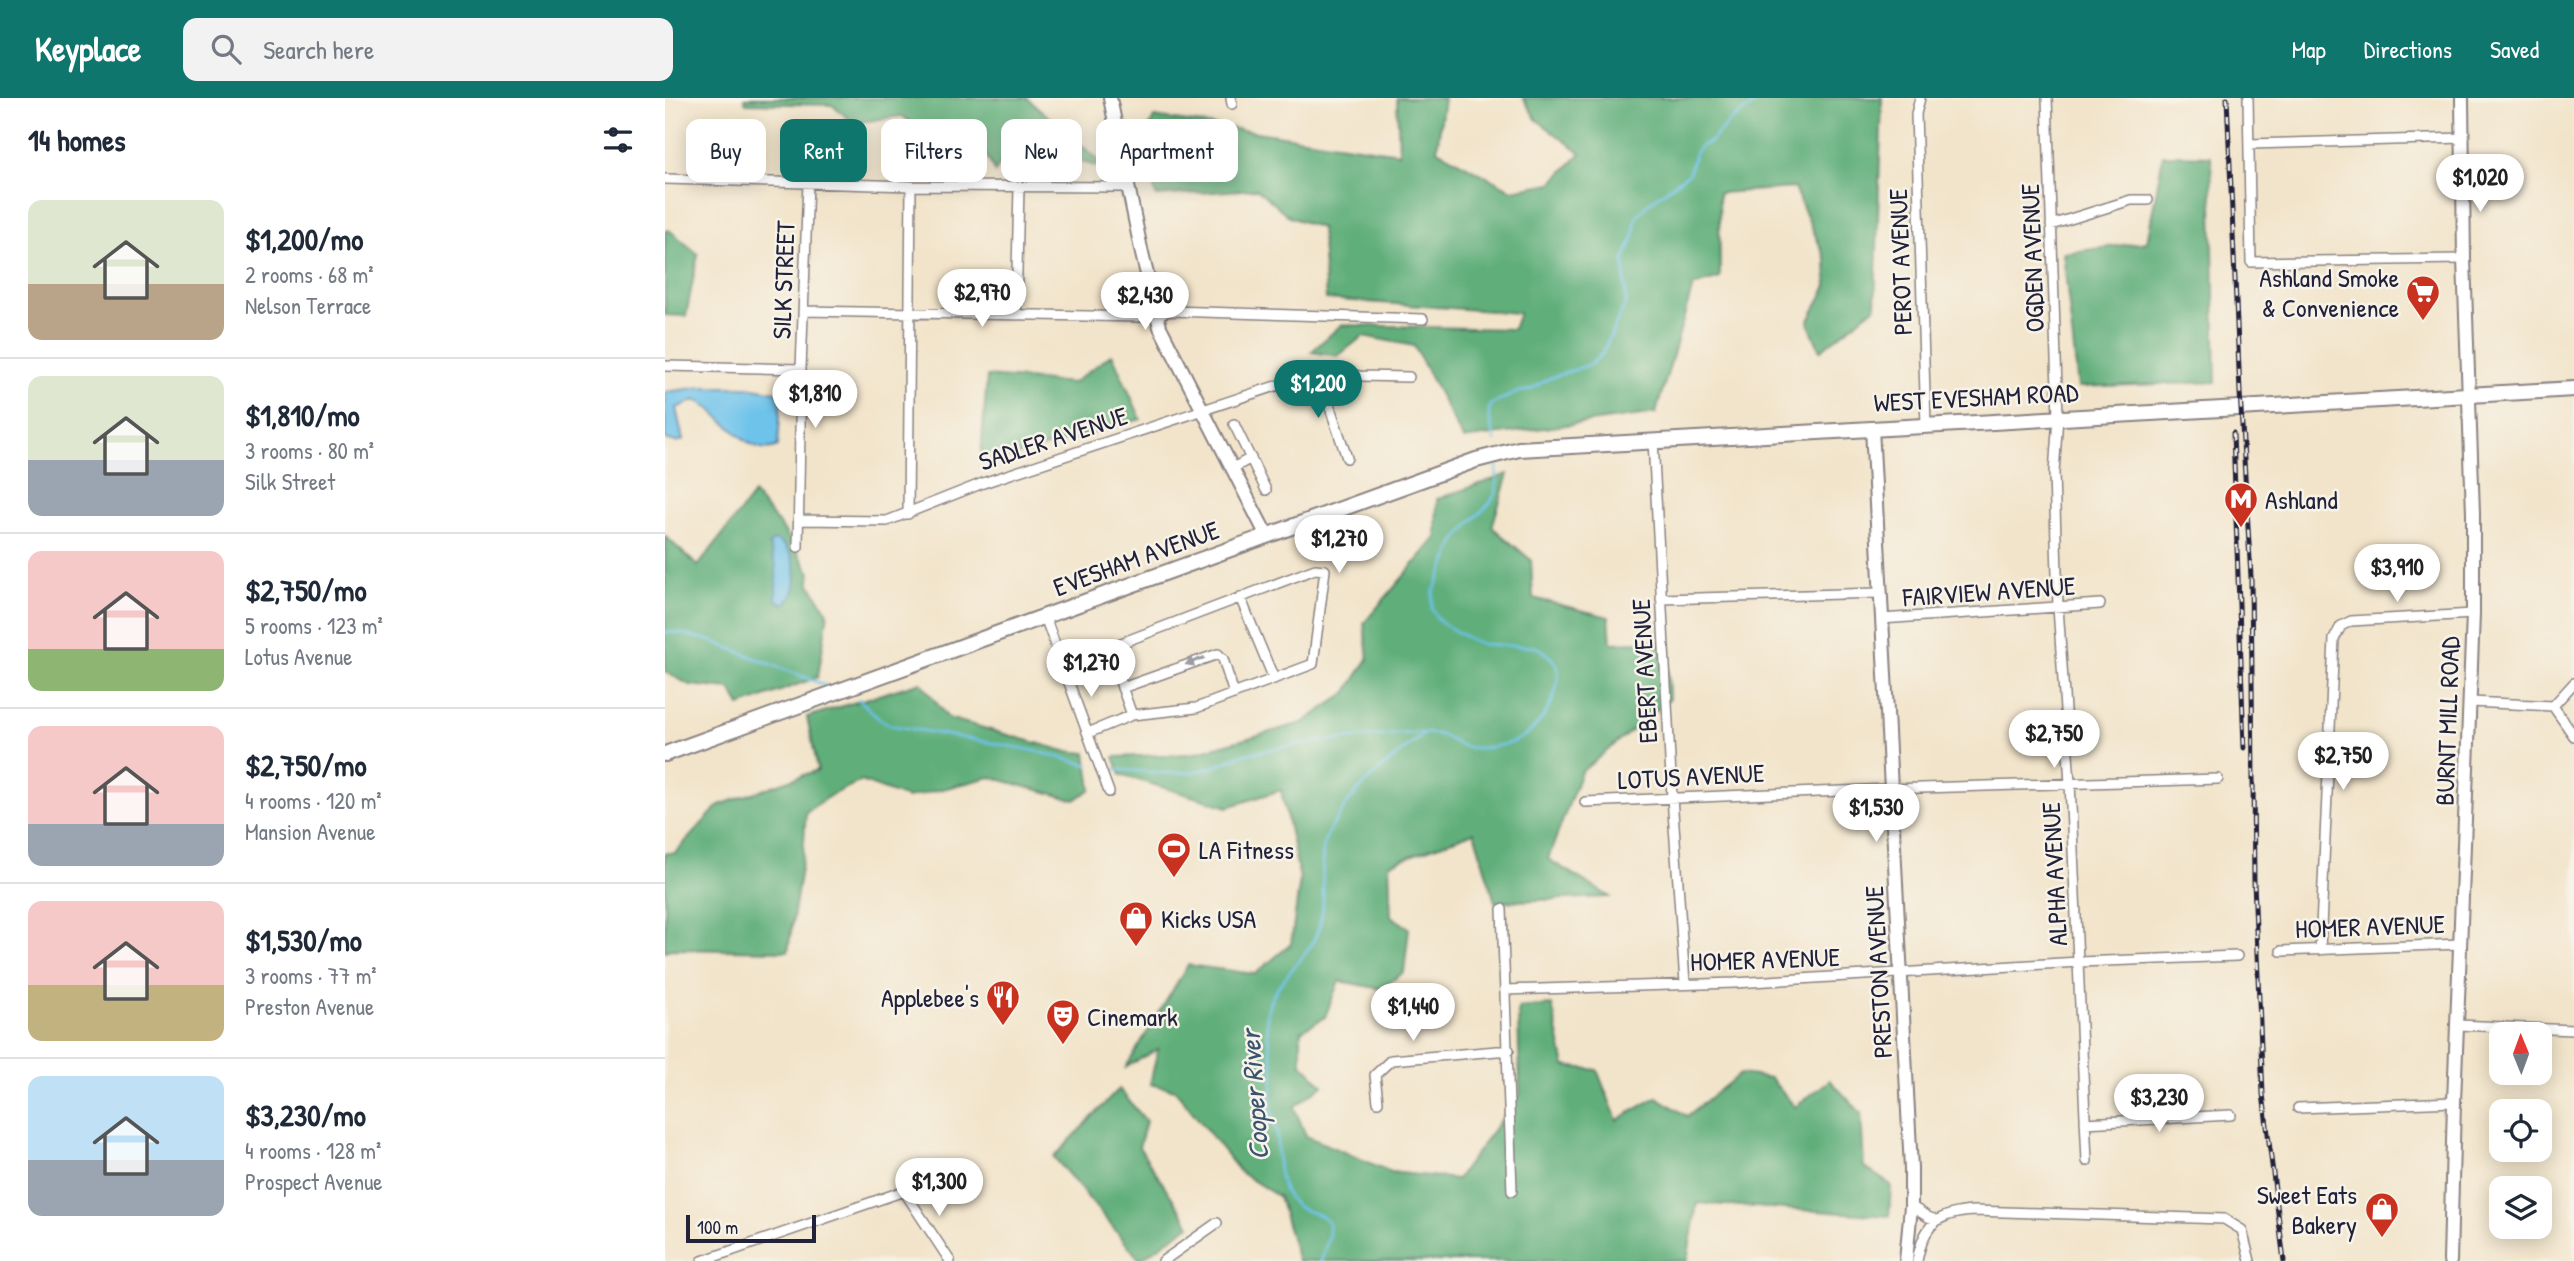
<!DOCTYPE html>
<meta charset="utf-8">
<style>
body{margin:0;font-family:"Patrick Hand",sans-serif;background:#f2f2f3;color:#1f2937;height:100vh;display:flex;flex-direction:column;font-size:26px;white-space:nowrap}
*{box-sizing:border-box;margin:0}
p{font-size:23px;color:#747a83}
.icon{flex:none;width:38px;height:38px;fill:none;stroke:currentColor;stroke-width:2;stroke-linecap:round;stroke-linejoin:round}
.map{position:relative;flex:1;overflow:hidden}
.sheet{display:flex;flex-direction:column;background:#fff;width:665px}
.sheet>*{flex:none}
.hud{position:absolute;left:21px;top:21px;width:665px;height:63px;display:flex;gap:14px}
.needle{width:46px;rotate:359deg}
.fabs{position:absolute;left:1824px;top:924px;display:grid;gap:14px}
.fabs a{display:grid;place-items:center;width:63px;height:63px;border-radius:14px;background:#fff;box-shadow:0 4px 18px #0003;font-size:35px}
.scale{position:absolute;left:21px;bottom:18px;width:130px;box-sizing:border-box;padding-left:7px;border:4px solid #22223b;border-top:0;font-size:19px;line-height:24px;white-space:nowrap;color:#22223b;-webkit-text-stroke:5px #f7f3e8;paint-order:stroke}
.price{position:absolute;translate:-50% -60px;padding:0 16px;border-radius:24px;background:#fff;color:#222;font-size:23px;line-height:46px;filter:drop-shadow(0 2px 4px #0008)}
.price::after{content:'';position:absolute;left:50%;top:42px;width:21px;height:16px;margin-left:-10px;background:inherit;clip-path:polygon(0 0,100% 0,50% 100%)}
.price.on{background:#0f766e;color:#fff}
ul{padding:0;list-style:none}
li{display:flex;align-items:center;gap:21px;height:175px;padding:0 28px}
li+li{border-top:2px solid #e0e1e3}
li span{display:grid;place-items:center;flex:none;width:196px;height:140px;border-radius:14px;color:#555}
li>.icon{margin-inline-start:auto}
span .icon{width:84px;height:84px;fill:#fffc;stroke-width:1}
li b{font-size:30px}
h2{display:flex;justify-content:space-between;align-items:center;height:84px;padding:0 28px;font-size:30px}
.tag{padding:0 24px;border-radius:14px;background:#fff;box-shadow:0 4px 18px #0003;font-size:24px;line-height:63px}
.tag.on{background:#0f766e;color:#fff}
header{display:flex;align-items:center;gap:42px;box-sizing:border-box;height:98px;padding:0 35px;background:#0f766e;color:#fff}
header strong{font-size:33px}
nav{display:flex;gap:38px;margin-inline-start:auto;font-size:24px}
.search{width:490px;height:63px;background:#f2f2f3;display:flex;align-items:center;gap:18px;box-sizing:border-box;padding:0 24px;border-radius:14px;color:#747a83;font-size:26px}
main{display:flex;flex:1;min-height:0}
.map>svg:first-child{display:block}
.forest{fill:#60af7a;stroke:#41685a;stroke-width:2}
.water{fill:#6ec3eb;stroke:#487293;stroke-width:2}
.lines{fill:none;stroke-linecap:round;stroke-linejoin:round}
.stream{stroke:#6ec3eb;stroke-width:2.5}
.street-casing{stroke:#8a8382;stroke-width:12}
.secondary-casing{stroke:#8a8382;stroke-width:16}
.primary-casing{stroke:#8a8382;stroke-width:18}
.street{stroke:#fff;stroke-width:9}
.secondary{stroke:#fff;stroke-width:12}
.primary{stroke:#fff;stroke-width:14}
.rail-casing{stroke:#22223b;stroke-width:5}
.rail{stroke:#f7f3e8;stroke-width:2.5;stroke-dasharray:8;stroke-linecap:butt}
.oneway{fill:#9c9ca7}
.labels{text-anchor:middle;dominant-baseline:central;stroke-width:5;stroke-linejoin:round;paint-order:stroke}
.street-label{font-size:26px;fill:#22223b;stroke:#f7f3e8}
.poi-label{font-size:26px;fill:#22223b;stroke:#f7f3e8;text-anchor:start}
.water-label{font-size:28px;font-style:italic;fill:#395270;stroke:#f7f3e8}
</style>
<header>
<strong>Keyplace</strong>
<div class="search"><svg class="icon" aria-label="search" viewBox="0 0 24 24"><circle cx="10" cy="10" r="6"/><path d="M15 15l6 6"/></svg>Search here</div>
<nav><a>Map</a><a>Directions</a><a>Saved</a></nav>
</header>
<main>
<section class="sheet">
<h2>14 homes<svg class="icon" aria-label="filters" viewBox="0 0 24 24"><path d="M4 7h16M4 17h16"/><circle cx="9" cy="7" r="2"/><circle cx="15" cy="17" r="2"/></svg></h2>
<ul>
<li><span style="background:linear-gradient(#dfe7d0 60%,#b9a48a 0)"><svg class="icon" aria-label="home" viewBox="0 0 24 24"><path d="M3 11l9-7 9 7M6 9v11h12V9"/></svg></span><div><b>$1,200/mo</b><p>2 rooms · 68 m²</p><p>Nelson Terrace</p></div></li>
<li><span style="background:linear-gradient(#dfe7d0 60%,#9aa5b1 0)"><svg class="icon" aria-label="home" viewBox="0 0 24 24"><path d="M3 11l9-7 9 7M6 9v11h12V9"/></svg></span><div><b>$1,810/mo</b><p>3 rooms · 80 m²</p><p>Silk Street</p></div></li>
<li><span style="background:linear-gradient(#f6c9c9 70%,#8fb573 0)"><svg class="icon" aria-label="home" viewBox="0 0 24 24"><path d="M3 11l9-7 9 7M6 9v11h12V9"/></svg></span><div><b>$2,750/mo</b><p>5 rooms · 123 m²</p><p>Lotus Avenue</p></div></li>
<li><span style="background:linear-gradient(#f6c9c9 70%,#9aa5b1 0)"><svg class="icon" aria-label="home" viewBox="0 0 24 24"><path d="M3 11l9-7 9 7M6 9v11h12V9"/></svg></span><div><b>$2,750/mo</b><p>4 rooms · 120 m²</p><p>Mansion Avenue</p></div></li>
<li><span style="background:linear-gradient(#f6c9c9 60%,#c2b280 0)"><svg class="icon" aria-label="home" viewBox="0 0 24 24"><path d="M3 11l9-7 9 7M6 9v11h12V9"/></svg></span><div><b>$1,530/mo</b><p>3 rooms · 77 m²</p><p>Preston Avenue</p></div></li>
<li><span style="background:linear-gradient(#bfe0f5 60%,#9aa5b1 0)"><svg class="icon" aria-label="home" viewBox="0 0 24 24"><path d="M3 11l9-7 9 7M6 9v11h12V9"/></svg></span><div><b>$3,230/mo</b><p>4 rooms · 128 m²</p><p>Prospect Avenue</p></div></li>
</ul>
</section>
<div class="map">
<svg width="1909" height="1163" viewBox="0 0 1909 1163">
<rect width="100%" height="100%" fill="#f7f3e8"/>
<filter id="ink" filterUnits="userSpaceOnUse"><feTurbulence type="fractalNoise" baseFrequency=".0143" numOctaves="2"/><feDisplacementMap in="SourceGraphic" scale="14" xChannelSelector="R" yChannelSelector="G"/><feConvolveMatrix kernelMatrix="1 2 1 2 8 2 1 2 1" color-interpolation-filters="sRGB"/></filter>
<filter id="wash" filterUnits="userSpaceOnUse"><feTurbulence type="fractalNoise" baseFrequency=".00686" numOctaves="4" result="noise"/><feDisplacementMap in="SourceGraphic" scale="28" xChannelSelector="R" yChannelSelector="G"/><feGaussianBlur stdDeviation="1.57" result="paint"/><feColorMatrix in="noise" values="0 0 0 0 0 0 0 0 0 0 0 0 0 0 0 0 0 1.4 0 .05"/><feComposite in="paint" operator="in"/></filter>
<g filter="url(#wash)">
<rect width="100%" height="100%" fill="#f2e4ca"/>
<path class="forest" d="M79 0H362L447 74 351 40 330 74 309 35 267 39 237 18 189 25 167 7 81 5Z
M732 0H779L772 52 846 92 887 85 916 55 871 21 858 0H1217L1210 209 1155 253 1143 224 1162 188 1161 161 1129 90 1054 95 1055 180 1028 188 991 315 798 341 749 248 698 238 673 258 646 254 676 227 848 231 854 215 661 201 656 130 625 119 592 91 491 98 478 41 489 19 734 55Z
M1498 57 1546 58 1551 284 1413 289 1398 155 1482 144Z
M4 132 33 156 21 218 0 217V133Z
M447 256 476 321 336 362 316 357 322 278 408 285Z
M843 376 827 429 866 462 868 500 944 519 946 545 1002 543 1004 602 916 674 883 761 945 799 830 804 809 734 724 766 726 818 744 830 739 874 716 891 674 883 660 919 636 933V965L658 987 629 1009 641 1038 726 1074 792 1081 855 996 853 910 887 907 900 968 932 972 952 1022 992 999 1022 1018 1075 976 1105 980 1130 1009 1165 982 1196 1015 1199 1069 1226 1087 1224 1118 1032 1105 1022 1163H633L614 1099 576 1075 510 992 485 986 493 951 461 969 523 867 590 876 626 846 635 781 616 692 563 709 456 677 449 659 526 656 637 625 681 595 703 561 699 525 771 440 772 401Z
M89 396 120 434 145 475V486L163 515 153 579 75 608 65 591 25 587 0 574V438L33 468Z
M256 584 283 620 400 653 421 655 426 691 410 702 325 679 242 700 196 683 166 697 141 714 138 757 123 853 6 851 0 853V755H10L54 707 153 672 142 619Z
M454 991 481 1023 474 1049 525 1127 475 1162 389 1059Z"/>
<path class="water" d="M37 289H83L111 294 116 301 113 348C83 363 55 310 30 302L11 310 18 342 11 344 0 341V294Z
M109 442C132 447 139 494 119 506L111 502V468L104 447Z"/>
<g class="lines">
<path class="stream" d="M830 343 824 319V311L827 306 853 294 865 292 885 280 926 266 937 256 961 205 959 163 969 137 971 119 985 104 1024 75 1030 55 1036 48 1045 44 1065 23 1098 0
M0 534 15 535 46 543 162 588
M194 601 213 620 225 627 367 652 423 667
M450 671C480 674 516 679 546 670 560 666 570 657 585 655 630 646 677 640 723 637 738 635 755 634 771 636 780 637 787 643 795 647 811 653 831 649 847 644 875 634 898 595 892 566L879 553 871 549 817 546 808 543 778 526 772 520 767 511 768 495 790 444 806 424 825 405 831 395 832 368
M656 1163 664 1138 663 1124C654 1112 637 1116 627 1104 611 1086 613 1060 612 1038 611 1025 605 1014 606 1001 606 990 609 980 608 969 606 950 599 930 603 911 609 883 641 863 652 835 663 808 655 779 658 751 659 740 665 731 671 722 693 686 725 663 758 637"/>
</g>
</g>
<g filter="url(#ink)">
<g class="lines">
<g class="street-casing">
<path id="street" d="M566 0 567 6
M1255 0 1251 16 1261 327
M1382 0 1393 319 1389 375 1393 509 1405 685 1422 1063
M1583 0 1586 164 1799 161
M1584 46 1799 40
M0 81 246 88 464 89
M1386 127 1466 102H1483
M139 213 477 219 506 213 758 221
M351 216 354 89
M0 268 136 271
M653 274 682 360
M569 326 601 392
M988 342 1007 699 1020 885
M568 370 586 360
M243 416 246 88
M134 422 222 423 318 385 653 274 695 278 744 279
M133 449 136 271 143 85
M575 499 609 581
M996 501 1214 495
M380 519 444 694
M1216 521 1435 506
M457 590 553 556 558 561 569 596
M1805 604 1888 608
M1888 608 1909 638
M1888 608 1909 585
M423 635 467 617 531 610 648 566 660 472 650 471 443 550 467 617
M920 704 1224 691 1553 681
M837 811 847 1093
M1655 852 1669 541 1676 528 1686 523 1808 516
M1616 853 1796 846
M840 892 1070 885 1414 864 1572 858
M1793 927 1909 932
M713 1004 710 977 726 962 844 952
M1633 1010 1789 1004
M1420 1025 1566 1017
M1246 1108 1263 1119 1271 1122
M37 1163 239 1093 285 1163
M498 1163 552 1125
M1252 1163C1259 1126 1272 1115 1309 1113L1559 1121 1577 1132 1585 1163"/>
</g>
<g class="secondary-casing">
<path id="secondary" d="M445 0 477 156 495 229 602 438
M1207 330 1246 1070V1108L1241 1163
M1785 1163 1789 1004 1808 516V415L1799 161 1797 0"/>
</g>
<g class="primary-casing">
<path id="primary" d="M0 656 811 362 854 351 1909 291"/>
</g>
<use href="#street" class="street"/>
<use href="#secondary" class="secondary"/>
<use href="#primary" class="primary"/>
<g class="rail-casing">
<path id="rail" d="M1562 0 1575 294 1586 479 1589 784 1598 996 1619 1163
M1568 335 1579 650"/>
</g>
<use href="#rail" class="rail"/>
</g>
<defs><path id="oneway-solid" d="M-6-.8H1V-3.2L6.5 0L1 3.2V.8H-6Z" transform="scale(1.75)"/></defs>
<use class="oneway" href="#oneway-solid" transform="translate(530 563) rotate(160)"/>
</g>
<defs>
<g id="supermarket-pin" transform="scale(1.75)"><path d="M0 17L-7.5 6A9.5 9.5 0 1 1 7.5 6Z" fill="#c8321e" stroke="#f7f3e8"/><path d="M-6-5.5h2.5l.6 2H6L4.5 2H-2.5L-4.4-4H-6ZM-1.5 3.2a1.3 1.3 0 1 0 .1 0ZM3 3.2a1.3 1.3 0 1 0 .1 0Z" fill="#fff"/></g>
<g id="metro-pin" transform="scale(1.75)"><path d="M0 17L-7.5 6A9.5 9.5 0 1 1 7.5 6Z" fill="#c8321e" stroke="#f7f3e8"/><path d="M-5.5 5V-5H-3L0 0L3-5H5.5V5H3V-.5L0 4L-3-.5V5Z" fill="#fff"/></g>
<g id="stadium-pin" transform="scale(1.75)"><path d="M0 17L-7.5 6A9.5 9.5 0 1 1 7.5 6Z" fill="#c8321e" stroke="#f7f3e8"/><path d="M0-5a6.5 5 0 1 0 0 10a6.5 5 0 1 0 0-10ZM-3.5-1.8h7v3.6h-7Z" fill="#fff"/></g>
<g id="shop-pin" transform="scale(1.75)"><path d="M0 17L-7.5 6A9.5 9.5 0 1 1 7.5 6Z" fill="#c8321e" stroke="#f7f3e8"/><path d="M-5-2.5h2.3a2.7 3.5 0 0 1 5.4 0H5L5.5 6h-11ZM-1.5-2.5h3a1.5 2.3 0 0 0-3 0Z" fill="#fff"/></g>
<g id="restaurant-pin" transform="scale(1.75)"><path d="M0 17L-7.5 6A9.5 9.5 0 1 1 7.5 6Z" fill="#c8321e" stroke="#f7f3e8"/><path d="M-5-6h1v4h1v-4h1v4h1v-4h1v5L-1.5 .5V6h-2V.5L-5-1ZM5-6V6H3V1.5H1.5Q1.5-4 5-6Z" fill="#fff"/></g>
<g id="theatre-pin" transform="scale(1.75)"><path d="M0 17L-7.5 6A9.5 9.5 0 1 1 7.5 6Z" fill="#c8321e" stroke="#f7f3e8"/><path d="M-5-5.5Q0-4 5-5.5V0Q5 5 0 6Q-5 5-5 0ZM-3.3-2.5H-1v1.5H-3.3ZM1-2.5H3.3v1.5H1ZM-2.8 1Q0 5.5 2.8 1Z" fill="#fff"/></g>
</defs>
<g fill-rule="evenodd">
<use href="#supermarket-pin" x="1758" y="194"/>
<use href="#metro-pin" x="1576" y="401"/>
<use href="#stadium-pin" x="509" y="751"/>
<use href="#shop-pin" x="471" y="820"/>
<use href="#restaurant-pin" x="338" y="899"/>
<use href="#theatre-pin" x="398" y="918"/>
<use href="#shop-pin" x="1717" y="1111"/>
</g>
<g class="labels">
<g class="street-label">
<text transform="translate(1367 160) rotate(-92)">OGDEN AVENUE</text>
<text transform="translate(1235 164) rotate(-92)">PEROT AVENUE</text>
<text transform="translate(118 182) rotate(-88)">SILK STREET</text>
<text transform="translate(1311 299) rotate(-3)">WEST EVESHAM ROAD</text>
<text transform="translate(388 340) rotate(-18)">SADLER AVENUE</text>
<text transform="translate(471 460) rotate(-20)">EVESHAM AVENUE</text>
<text transform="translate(1324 493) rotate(-4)">FAIRVIEW AVENUE</text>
<text transform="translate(979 573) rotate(-93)">EBERT AVENUE</text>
<text transform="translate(1782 623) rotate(-88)">BURNT MILL ROAD</text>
<text transform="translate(1026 678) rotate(-3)">LOTUS AVENUE</text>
<text transform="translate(1389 776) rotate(-93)">ALPHA AVENUE</text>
<text transform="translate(1705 828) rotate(-2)">HOMER AVENUE</text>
<text transform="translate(1100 861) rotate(-2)">HOMER AVENUE</text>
<text transform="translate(1213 874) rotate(-93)">PRESTON AVENUE</text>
</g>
<g class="poi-label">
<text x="1734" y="179" text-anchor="end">Ashland Smoke<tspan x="1734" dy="30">&amp; Convenience</tspan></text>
<text x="1600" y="401">Ashland</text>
<text x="534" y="751">LA Fitness</text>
<text x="496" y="820">Kicks USA</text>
<text x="314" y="899" text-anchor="end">Applebee's</text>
<text x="422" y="918">Cinemark</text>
<text x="1692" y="1096" text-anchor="end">Sweet Eats<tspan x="1692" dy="30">Bakery</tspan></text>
</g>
<g class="water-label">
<text transform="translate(589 997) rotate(-94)">Cooper River</text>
</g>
</g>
</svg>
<div class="fabs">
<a><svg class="needle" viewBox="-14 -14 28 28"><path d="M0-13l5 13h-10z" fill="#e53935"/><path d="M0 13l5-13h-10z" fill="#747a83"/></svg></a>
<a><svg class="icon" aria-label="locate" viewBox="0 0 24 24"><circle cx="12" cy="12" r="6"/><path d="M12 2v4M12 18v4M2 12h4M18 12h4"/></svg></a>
<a><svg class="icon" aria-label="layers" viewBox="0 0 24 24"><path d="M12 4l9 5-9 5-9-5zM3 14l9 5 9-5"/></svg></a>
</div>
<div class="scale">100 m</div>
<b class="price" style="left:1815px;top:116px">$1,020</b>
<b class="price" style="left:317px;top:231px">$2,970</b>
<b class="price" style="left:480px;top:234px">$2,430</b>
<b class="price on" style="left:653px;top:322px">$1,200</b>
<b class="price" style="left:150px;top:332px">$1,810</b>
<b class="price" style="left:674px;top:477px">$1,270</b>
<b class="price" style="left:1732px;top:506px">$3,910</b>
<b class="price" style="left:426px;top:601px">$1,270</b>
<b class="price" style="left:1389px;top:672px">$2,750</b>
<b class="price" style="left:1678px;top:694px">$2,750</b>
<b class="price" style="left:1211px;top:746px">$1,530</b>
<b class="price" style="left:748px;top:945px">$1,440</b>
<b class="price" style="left:1494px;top:1036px">$3,230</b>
<b class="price" style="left:274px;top:1120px">$1,300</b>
<div class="hud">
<a class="tag">Buy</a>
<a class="tag on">Rent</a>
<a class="tag">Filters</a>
<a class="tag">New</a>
<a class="tag">Apartment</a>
</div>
</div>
</main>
